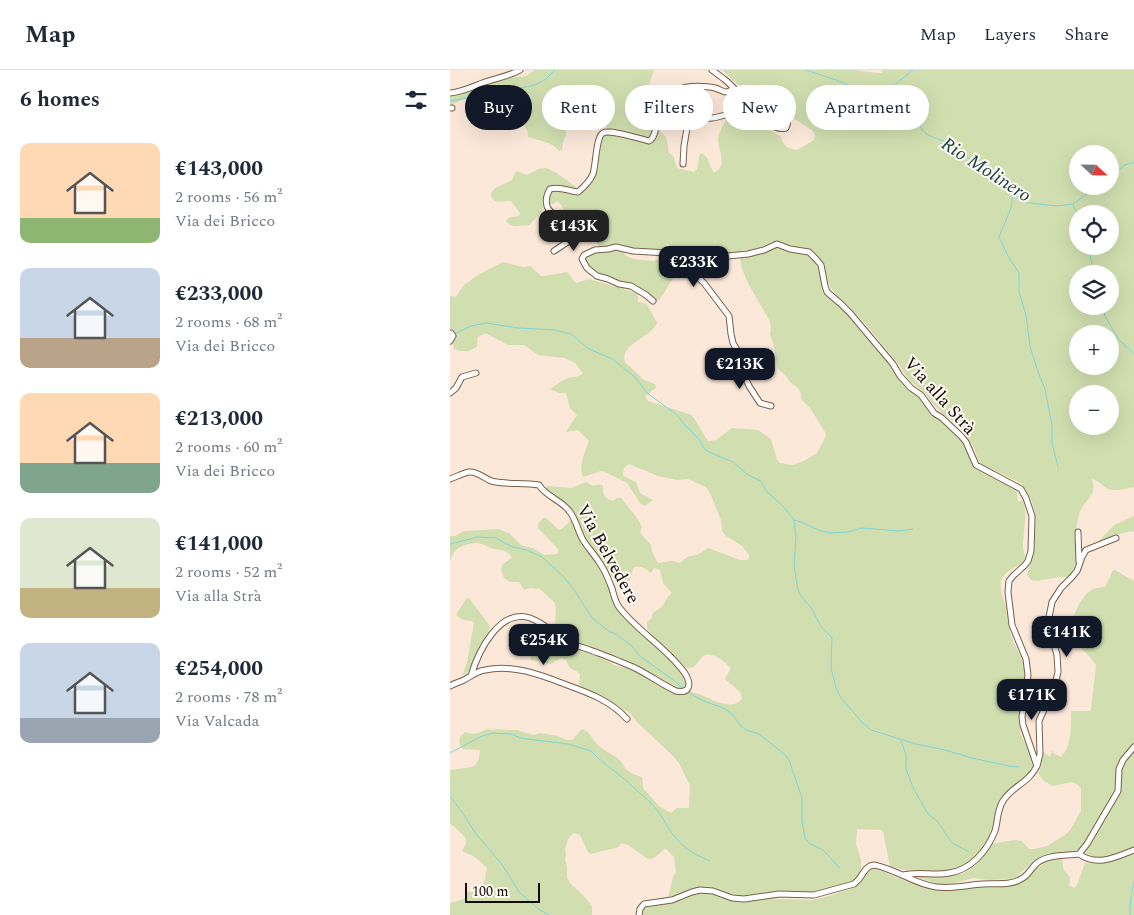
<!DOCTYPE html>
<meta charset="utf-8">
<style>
body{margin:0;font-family:Spectral,serif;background:#f2f2f3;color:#1f2937;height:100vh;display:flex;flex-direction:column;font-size:19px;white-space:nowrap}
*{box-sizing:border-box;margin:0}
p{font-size:16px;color:#747a83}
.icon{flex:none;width:28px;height:28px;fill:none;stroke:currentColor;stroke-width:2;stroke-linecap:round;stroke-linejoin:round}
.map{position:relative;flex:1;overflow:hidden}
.panel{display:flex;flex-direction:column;background:#fff;width:450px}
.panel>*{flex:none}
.top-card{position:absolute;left:15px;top:15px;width:475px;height:45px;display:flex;gap:10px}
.needle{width:32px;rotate:112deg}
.tools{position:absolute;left:619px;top:75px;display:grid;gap:10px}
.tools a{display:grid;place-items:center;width:50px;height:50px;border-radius:50%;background:#fff;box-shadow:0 5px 20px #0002;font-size:25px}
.scale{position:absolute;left:15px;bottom:12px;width:75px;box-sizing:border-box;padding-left:5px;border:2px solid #150b04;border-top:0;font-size:14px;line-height:18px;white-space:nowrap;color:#150b04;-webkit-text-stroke:4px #fef8f3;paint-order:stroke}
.price{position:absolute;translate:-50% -42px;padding:0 11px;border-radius:10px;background:#111827;color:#fff;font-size:16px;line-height:32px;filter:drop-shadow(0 1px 2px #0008)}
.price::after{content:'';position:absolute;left:50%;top:30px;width:15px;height:11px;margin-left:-8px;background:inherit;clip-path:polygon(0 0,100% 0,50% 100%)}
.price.active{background:#222;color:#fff}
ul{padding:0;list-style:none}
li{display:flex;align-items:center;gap:15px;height:125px;padding:0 20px}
li span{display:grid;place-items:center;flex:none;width:140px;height:100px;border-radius:10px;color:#555}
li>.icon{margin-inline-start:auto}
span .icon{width:60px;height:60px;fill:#fffc;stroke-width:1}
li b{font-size:21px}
h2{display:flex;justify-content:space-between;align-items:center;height:60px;padding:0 20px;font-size:21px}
.tag{padding:0 18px;border-radius:22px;background:#fff;box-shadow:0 5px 20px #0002;font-size:18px;line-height:45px}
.tag.active{background:#111827;color:#fff}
header{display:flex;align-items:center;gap:30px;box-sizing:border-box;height:70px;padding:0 25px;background:#fff;border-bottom:1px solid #e0e1e3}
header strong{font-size:24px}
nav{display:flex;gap:28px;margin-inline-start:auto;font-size:18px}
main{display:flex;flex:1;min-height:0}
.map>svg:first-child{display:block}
.green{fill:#d1dfb0;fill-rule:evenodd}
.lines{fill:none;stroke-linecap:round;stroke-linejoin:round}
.stream{stroke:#7fd6d9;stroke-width:1}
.street-casing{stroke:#7a5f49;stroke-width:7}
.street{stroke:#fff;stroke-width:5}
.labels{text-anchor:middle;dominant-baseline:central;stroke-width:4;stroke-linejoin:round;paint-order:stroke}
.street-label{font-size:18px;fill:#150b04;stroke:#fef8f3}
.water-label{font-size:19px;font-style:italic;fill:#1b4445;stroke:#fef8f3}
</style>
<header>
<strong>Map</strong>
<nav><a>Map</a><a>Layers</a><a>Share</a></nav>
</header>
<main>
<section class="panel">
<h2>6 homes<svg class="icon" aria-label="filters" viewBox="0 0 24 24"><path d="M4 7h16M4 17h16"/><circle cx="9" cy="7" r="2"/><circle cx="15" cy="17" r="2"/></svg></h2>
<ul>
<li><span style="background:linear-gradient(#ffd9b3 75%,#8fb573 0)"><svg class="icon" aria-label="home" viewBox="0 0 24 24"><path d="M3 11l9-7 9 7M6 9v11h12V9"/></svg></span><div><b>€143,000</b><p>2 rooms · 56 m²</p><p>Via dei Bricco</p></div></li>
<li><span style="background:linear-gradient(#c9d6e8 70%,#b9a48a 0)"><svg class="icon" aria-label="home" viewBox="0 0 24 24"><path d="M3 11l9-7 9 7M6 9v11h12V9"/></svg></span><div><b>€233,000</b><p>2 rooms · 68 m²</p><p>Via dei Bricco</p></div></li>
<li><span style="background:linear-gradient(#ffd9b3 70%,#7fa58c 0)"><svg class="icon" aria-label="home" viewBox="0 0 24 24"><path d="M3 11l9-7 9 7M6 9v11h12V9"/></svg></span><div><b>€213,000</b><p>2 rooms · 60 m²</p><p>Via dei Bricco</p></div></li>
<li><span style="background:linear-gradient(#dfe7d0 70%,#c2b280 0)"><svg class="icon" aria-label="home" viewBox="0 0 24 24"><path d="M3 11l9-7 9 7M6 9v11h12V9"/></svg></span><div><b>€141,000</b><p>2 rooms · 52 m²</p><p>Via alla Strà</p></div></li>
<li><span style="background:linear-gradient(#c9d6e8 75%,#9aa5b1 0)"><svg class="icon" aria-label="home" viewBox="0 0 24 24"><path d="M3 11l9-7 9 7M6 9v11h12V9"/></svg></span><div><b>€254,000</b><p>2 rooms · 78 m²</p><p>Via Valcada</p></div></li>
</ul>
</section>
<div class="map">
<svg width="684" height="845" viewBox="0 0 684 845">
<rect width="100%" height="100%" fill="#fbe8d9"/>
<path class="green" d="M85 0H204L197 20V24L205 35 209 44 210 61 216 67 219 83 223 86 227 98 244 102 247 99 249 87 251 83C260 87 259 96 264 103 266 101 269 100 270 98 275 91 268 77 268 70 268 63 274 53 278 48L294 47 302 49 330 66C334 76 336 78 347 80L364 70 365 66 363 61 343 48 338 37 292 18 272 0H404L428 3H432V0H684V417C676 419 663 422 656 418 651 415 649 411 642 409 648 426 633 431 629 444 628 450 626 457 626 463 626 479 630 494 618 507H610L587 511 581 510 577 505 584 480 585 442 582 432 576 420 571 413 532 395 528 390 524 378 515 364 505 353 490 341 482 333 476 324 457 308 450 296 417 256 398 235 387 226 381 218 378 212 374 195 365 184 358 179 339 176 328 172 322 173 302 180H293L288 183 269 184H258L253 186 245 187 227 184 224 178 217 173 210 180H193L169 175 149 178 144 165C145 159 153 153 152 147L150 145 138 153 128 155C124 152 119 150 117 146 113 140 113 135 107 131L103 134H101L98 129 100 121 104 119 126 124 130 122 138 115 149 72 157 61 156 52 151 40 144 37 132 42 121 45 116 52V65L113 72 112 80 109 81C102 71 89 71 78 67 78 62 77 59 74 56 69 51 63 53 58 52 48 51 40 45 29 47L31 43 48 38C55 28 58 29 70 28V24C63 20 35 22 26 24 17 27 9 32 0 35V25L14 22 63 6 72 7 76 6ZM628 84H660V116H628ZM628 144H660V176H628ZM628 204H660V236H628ZM628 264H660V296H628ZM628 324H660V356H628Z
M96 98C107 102 115 109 125 116L126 118 125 119C116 120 109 114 99 116 96 121 96 126 95 132 93 141 85 149 79 155 71 155 63 159 56 151L60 147 69 146 70 143 61 131C52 130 42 136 41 123L45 118 62 110 66 101 77 105 88 99Z
M327 176 339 182 358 185 361 187 368 198 373 217 441 295 459 320 469 327 509 368 514 373 525 397 541 407 561 414 571 422H567V426L568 431H573C578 443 573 463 573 477 573 481 575 485 576 489 569 498 555 499 551 511 549 520 554 529 556 537 557 548 559 560 563 571 566 579 572 586 574 595 580 616 567 637 570 659 571 671 583 682 584 694 584 707 559 719 551 729 543 738 546 751 542 761 540 766 537 770 534 774 532 778 529 784 526 787 511 803 489 803 469 801 457 800 451 800 440 796L433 762 431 760 407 759 406 774 411 790V803L407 808 400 813 359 823 338 821 325 822 324 829 362 830 379 826 406 817 418 801 424 799 432 801 453 810 481 819 510 820 526 816 569 812C575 810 577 807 582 802 590 795 602 788 612 789 613 791 613 794 613 797 615 806 623 803 619 815L624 818 627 815 635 793C656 796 666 790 684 783V845H193V840L196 837 214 834 219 824 223 807 226 802 224 787 215 778C211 782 205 790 198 789L178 775 171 773 169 777 141 784 138 782 130 765 123 763 118 769 115 779 116 784 115 789 117 797V808L121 814 132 824 142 836V845H0V833L14 829 17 822C34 818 35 814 37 798L25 787 12 781C17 772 19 770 10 762 6 759 5 756 0 754V700L22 697C29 694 29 687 30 680 19 678 7 684 10 667L15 662C25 666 28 663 37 659L44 660 47 659 57 660H67L83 665 90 663 107 666 117 670H120L123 669 132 659C141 663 141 667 146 673 151 679 160 683 166 687 171 690 173 696 177 700 181 704 187 705 192 707L193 718 209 736 221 743 227 738H239L240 716 229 693 223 686 186 651 181 644 151 626 133 618 129 614 130 604 128 602 120 598 116 590 111 588 101 594 80 590 87 554 108 569 121 575 146 584 166 596 180 598 229 624C233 623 237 621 241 622 256 624 279 644 292 629L291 623 275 609 281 598C275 593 265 582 255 585 251 587 247 594 244 597L236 598 200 563 197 558V552L202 548V545L204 542 212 537 217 528 222 523 213 513 210 500 204 498 201 503C196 499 189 494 183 498L180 510 177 511C175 521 179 528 185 535L184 536 176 528 172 520 166 515 165 511 155 498 150 488 145 483 135 468 123 442 96 421 94 418 99 416 121 418 136 412 143 416C148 415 149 413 153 416 153 425 154 428 163 431L167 428H171L188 449 192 457 190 463 201 475 202 482 208 493 222 491 230 493 237 487 249 484 258 478 290 490H297L299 488V485L292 476 276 466 272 461 271 450 260 423 256 417 238 409 227 410 208 406 179 394 174 398 173 406 186 412 190 423 203 430 195 436 191 434 177 413 155 402 151 401 133 407C128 394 135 383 139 371L128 360 116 362 127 345 120 338 116 323H109L100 319C105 316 112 310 118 308 124 306 128 308 133 303L125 293 115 288 88 285 74 275H58L37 264H34L28 267 27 276C20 283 12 282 4 279L2 272 4 268 0 261V226L6 227 14 215 28 205 53 192 73 197 80 196 91 206H94L117 202 126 213 139 209 177 220 186 223 188 226V232L197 234 207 253C201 268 169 274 175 292L194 310 205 314 206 318 195 326 198 331 242 345 258 371 266 370 282 358 308 360 321 369 327 390 330 393 343 395 354 391 367 383 376 366 375 362 360 338 351 329V323L348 318 339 311 336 306 328 299 324 277 320 264 321 260 320 252C311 233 291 208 290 187L306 185Z
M165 179 174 181 175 185 183 189 203 191 211 189 224 191 231 195 214 223 208 231 179 213 169 211 145 201 137 193 135 187 146 182Z
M684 446V462L682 461 664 465 645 475 664 455Z
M93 448H96L109 460 114 457 122 449C128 469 138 476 149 493 156 506 159 520 165 533L229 599 236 610 235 618 231 620 219 616 146 580 118 570 108 563 105 558 106 537 104 532 90 519 80 518 74 520 69 512H60L54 508 51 499 53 494 60 489 62 487C57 480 51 480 44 479 39 478 34 474 28 473 25 473 24 473 20 474 7 477 5 479 0 491V466H5L14 461 49 459 60 464 71 475 83 478 94 485 107 484 109 481 108 479 88 458V454Z
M663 500H665L684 511V675L672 688 667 721 635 773 630 779 610 784 584 791 564 809 539 810 523 808 501 814H489L465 807C472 806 479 807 486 807 514 807 528 799 541 774L564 770 572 771 579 779H584L597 776 615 765 620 760 631 741V719L628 715 622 712 602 716 593 710 588 703 591 697 593 682 600 687 602 680 603 683 611 687C622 676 621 656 621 641H640L641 639 646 595C639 583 626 577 622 564 618 554 631 526 640 521 644 518 650 517 655 517Z
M19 528 37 552 40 557 39 560 28 579 19 601 12 606 17 592 24 553 22 551 13 550 6 545 16 529Z
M684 682V778C670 784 649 796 636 783L637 778 670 721 672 699 675 692Z"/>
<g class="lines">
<path class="stream" d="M356 0C366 3 376 7 386 10 407 19 418 25 441 18L450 24 461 35 472 60 478 65 488 69 500 73 509 78 531 101 540 107 563 124 578 133 607 136 623 134 647 116
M442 17 463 0
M0 31 29 26 48 20 66 19 85 15 96 9 105 0
M660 106 675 95 684 92
M563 124 561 138 549 167 558 186 569 203V222L576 245 580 276 588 302 595 319 602 356V373L608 397
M623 135 628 146
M639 176 643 204
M653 236 655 246 669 270 684 284
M4 264 21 256 36 253 69 258 105 260 121 264 139 279 162 289 185 307 197 323 227 345 234 354 250 370 253 377 257 381 283 392 298 405 311 411 316 421 333 436 344 450 351 452 371 461 380 463 397 462 412 458 449 461 463 459
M344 450 346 468 344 496 348 520 351 526 362 539 370 555 382 568 381 598 386 618 391 628 412 652 421 660 466 674 495 680 522 688 559 696 569 697
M0 474 28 467 46 468 62 477 77 480 92 487 114 507 125 521 142 548 160 562 166 564 182 576 190 586 226 612 233 619
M239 623 256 632 271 637 277 640 282 644 290 655 296 660 309 664 333 683 339 690 352 728V751L355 768 359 773 373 780 390 798
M451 670 456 685V699L464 720 470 730 478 744 487 751 502 773 519 782
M0 683 32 666 43 663 61 664 71 668 85 670 118 674 141 681 148 688 173 708 200 732 208 741 221 762 232 775 243 783 260 791
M0 726 14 745 26 764 51 793 70 823 90 840 99 845
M680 845V835L684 811"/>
<g class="street-casing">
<path id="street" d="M0 23C13 22 24 16 35 12 47 8 59 6 70 0
M0 38H2
M233 94 234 76 237 58 236 50 238 47C246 45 254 49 262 48 267 48 272 45 277 45 286 43 299 43 308 47 317 51 325 61 336 58 346 38 300 29 289 22 283 19 280 13 274 9 270 6 266 3 262 0
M104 181 116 173 139 164 144 159 150 151 149 147 146 146C141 151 137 156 129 156 123 156 120 151 115 148 112 146 107 145 104 144 94 139 95 127 100 119 111 116 117 121 128 122 134 117 140 111 143 104 146 95 146 66 153 63 160 59 190 69 199 71 208 66 205 49 208 39 212 30 222 23 231 19 238 15 257 16 265 18 269 19 273 22 276 22 280 22 280 21 283 18
M218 183 232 187 247 190 258 188 298 184 314 180 327 174 340 179 359 182 366 189 371 195 375 216 377 222 391 234 400 243 443 294 450 306 461 318 471 325 484 343 492 348 511 366 516 372 526 395 571 419 576 428 582 446 581 481 578 491 575 495 563 506 559 511 558 522 562 555 576 589 578 605 572 647 573 655 587 696C578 714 562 716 553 731 547 740 548 751 545 761 537 781 521 800 499 803 484 806 468 801 453 805
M203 231 196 225 181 216 169 214 158 209 147 206 137 198 132 189 134 185 145 180 158 179 166 177 183 181 218 183 232 192 254 213 279 246 281 264 283 273 287 280 293 303 299 316 310 333 321 336
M0 263H1L3 266 0 271
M0 323 6 318 12 307 26 303
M0 409C6 407 13 403 19 402 27 401 34 408 41 411 56 415 74 412 89 415 96 427 112 430 120 442 126 450 128 461 133 470 138 478 144 484 149 492 154 499 158 508 161 516 164 523 164 530 169 537 187 561 216 577 234 602 241 612 242 624 226 621 211 614 198 604 183 597 171 592 159 587 148 583 139 579 130 577 122 574 108 567 95 553 80 548 49 538 28 582 21 606
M628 462 629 492
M0 616C5 613 10 612 14 610 21 606 27 601 35 600 64 594 91 605 117 615 139 623 161 631 177 649
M587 696 590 684 589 651 605 615 608 602 607 585 598 552 602 532 611 518 622 507 627 501 632 487 636 480 666 468
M629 784C647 797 666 787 684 780
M189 845 190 839 194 834 222 830 242 822 250 820 263 821 282 828 294 829 329 824 364 825 404 814 409 809 416 799 420 796 424 795C446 799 464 814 486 817 503 819 517 815 533 814 545 813 560 816 571 809 578 806 581 798 587 793 599 784 615 786 629 784L637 774 668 721 669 699 673 690 684 677"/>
</g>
<use href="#street" class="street"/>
</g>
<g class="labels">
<g class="street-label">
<text transform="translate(490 326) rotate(48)">Via alla Strà</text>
<text transform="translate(158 484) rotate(61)">Via Belvedere</text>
</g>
<g class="water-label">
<text transform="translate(536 100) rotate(33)">Rio Molinero</text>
</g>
</g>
</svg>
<div class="tools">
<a><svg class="needle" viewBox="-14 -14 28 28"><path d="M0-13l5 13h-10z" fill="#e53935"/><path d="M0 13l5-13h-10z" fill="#747a83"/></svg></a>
<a><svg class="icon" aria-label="locate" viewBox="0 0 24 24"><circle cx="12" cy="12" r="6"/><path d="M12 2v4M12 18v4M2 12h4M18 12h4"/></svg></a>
<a><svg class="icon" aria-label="layers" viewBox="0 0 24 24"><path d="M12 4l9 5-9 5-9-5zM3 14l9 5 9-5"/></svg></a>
<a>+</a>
<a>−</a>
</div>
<div class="scale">100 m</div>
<b class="price active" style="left:124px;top:182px">€143K</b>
<b class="price" style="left:244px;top:218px">€233K</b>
<b class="price" style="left:290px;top:320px">€213K</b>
<b class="price" style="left:617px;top:588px">€141K</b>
<b class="price" style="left:94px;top:596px">€254K</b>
<b class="price" style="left:582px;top:651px">€171K</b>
<div class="top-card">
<a class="tag active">Buy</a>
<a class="tag">Rent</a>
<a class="tag">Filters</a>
<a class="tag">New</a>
<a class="tag">Apartment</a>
</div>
</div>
</main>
